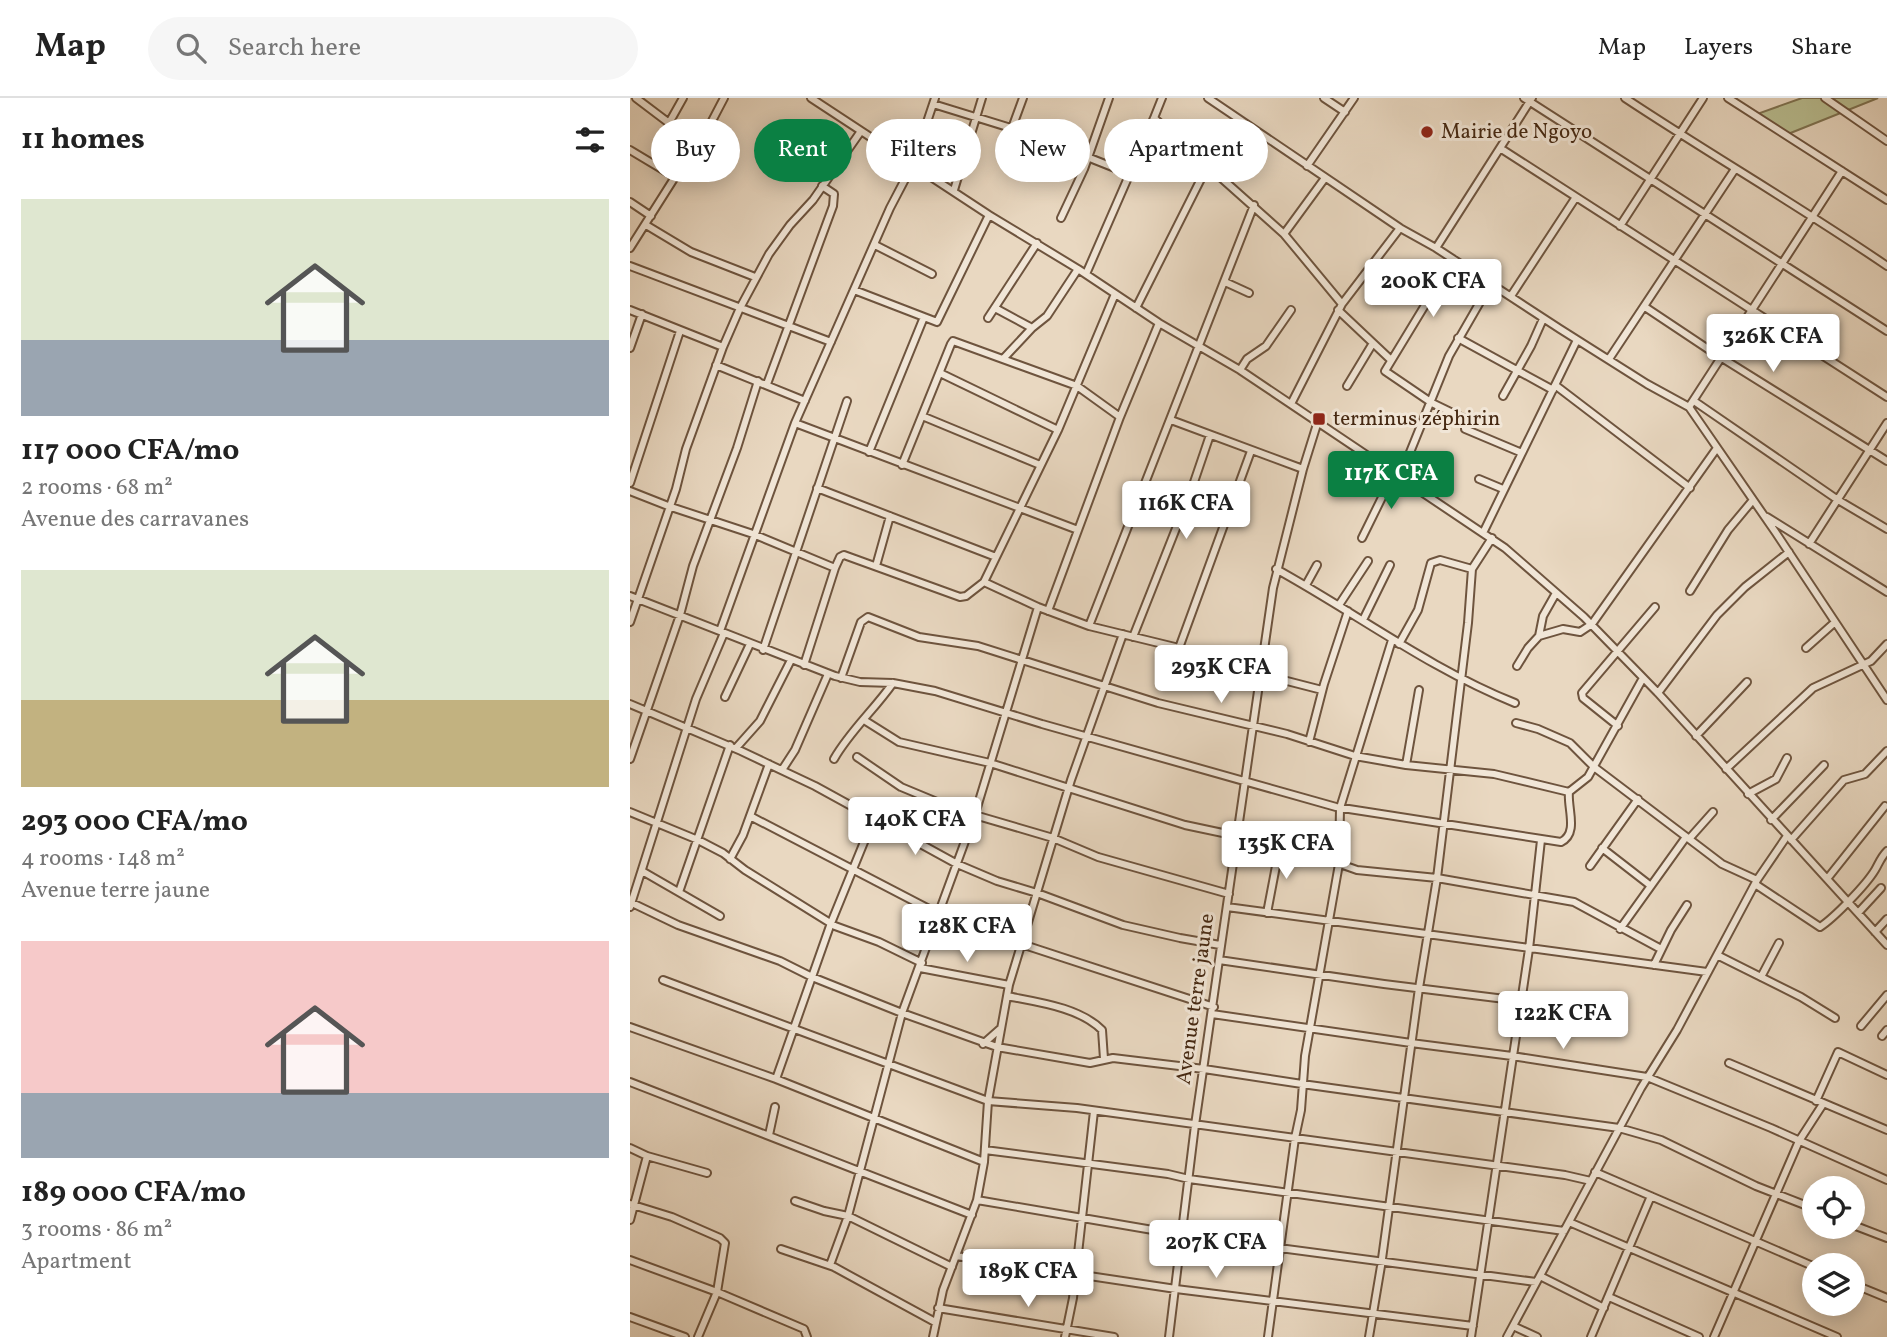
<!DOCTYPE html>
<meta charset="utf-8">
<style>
body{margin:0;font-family:Vollkorn,serif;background:#f6f6f6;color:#222;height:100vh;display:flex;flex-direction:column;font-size:26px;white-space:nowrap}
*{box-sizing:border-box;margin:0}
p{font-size:23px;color:#767676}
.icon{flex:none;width:38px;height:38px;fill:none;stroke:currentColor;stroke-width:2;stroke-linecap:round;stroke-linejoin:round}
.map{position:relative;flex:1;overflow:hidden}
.sheet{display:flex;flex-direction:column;background:#fff;width:630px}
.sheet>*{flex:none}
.banner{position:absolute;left:21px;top:21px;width:665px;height:63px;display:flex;gap:14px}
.tools{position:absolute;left:1172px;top:1078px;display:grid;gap:14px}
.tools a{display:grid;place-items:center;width:63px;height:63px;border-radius:50%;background:#fff;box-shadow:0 4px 18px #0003;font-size:35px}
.price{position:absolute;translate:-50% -60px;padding:0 16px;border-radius:7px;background:#fff;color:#222;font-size:23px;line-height:46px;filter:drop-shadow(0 2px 4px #0008)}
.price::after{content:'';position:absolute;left:50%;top:42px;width:21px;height:16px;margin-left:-10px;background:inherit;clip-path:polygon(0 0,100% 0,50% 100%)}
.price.current{background:#0b8043;color:#fff}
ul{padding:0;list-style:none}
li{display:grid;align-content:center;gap:14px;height:371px;padding:0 21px}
li span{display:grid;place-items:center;height:217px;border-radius:0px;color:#555}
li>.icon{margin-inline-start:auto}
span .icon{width:126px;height:126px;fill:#fffc;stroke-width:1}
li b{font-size:30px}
h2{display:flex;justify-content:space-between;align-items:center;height:84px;padding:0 21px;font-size:30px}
.pill{padding:0 24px;border-radius:32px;background:#fff;box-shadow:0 4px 18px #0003;font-size:24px;line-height:63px}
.pill.current{background:#0b8043;color:#fff}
header{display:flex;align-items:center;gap:42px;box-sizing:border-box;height:98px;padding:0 35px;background:#fff;border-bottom:2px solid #e0e0e0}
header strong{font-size:33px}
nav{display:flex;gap:38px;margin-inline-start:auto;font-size:24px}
.search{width:490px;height:63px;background:#f6f6f6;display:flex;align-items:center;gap:18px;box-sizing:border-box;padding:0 24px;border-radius:38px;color:#767676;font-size:26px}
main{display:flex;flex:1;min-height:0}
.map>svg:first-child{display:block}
.green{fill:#b9be91;stroke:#7f7352;stroke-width:2}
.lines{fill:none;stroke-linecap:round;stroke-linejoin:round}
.minor-casing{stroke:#6e543e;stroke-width:10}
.minor{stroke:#f1e6d7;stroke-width:6}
.poi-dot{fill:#8f2418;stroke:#f1e6d7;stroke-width:2.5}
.labels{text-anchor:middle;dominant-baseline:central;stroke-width:6;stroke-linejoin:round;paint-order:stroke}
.poi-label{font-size:21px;fill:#452812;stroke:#f1e6d7;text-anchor:start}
.street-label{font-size:21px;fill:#452812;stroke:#f1e6d7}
</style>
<header>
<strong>Map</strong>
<div class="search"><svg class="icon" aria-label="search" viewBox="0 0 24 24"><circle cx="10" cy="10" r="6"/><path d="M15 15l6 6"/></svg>Search here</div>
<nav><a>Map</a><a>Layers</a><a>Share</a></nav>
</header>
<main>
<section class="sheet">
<h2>11 homes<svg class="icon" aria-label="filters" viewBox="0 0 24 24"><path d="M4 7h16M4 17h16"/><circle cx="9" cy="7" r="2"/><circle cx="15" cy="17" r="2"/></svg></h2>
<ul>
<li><span style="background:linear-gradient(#dfe7d0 65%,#9aa5b1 0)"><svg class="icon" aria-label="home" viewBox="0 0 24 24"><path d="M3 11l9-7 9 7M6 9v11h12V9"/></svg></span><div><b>117 000 CFA/mo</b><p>2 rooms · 68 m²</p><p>Avenue des carravanes</p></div></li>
<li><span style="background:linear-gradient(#dfe7d0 60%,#c2b280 0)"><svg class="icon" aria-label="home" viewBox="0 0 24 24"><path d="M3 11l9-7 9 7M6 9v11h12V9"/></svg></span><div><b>293 000 CFA/mo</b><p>4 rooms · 148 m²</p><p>Avenue terre jaune</p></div></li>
<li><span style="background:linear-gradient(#f6c9c9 70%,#9aa5b1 0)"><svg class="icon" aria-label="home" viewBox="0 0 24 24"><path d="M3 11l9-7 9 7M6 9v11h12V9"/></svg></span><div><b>189 000 CFA/mo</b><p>3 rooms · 86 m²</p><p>Apartment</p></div></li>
</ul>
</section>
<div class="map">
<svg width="1257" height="1239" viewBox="0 0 1257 1239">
<rect width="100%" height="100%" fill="#e9d8c1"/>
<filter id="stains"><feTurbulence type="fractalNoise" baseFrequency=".00286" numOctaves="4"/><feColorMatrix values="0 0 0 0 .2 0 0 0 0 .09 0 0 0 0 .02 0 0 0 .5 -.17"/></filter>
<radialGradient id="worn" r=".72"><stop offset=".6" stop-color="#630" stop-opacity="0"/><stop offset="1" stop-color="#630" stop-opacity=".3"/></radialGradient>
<path class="green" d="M1172 0H1248L1153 38 1127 16Z"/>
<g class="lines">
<g class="minor-casing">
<path id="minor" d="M6 0 39 25 71 44
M181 0 359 117 448 171 529 225 610 272 875 450 954 519 1028 595 1257 847
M532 0 524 20 654 136 712 206 661 306
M578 0 770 130 806 150 930 231 1017 286 1059 309 1146 435 1257 602
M694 0 715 14
M894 0 1257 233
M995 0C1081 57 1171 109 1257 168
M1098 0 1257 102
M1195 0 1257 43
M303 6 397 35 500 76
M39 25 53 0
M382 30 393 0
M870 50 1257 299
M0 52 45 79
M677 68 724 0
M406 78 419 44
M324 92 352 0
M0 104 21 118
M431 120 454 71 479 0
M16 127 61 154 125 179
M990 128 1073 0
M654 136 695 80
M245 147 302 176
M0 150 45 79 71 44 94 0
M806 150 902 0
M823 161 755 273 802 305 835 321V331L892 355
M0 168 201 244
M456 176 524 20
M595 184 619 195
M224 192 307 224 359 117
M881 198 946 99
M712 206 770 130
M1015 209 1084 255 1257 363
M365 210 402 230 373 261
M506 210 578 67
M0 212 93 249
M708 212 761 262
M358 220 407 145
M402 230 417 218 448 171
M828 240 923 292
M0 250 12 216
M979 261 1105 71
M86 267 175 303
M610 272 617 261 636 248 661 212
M310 275 428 332
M137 286 203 108 204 96 192 88
M925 287 1060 390
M717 288 743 245
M873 298 901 248 913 221
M1064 303 1208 402 1257 431
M1059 309 1212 73
M292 318 410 367
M541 322 673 371
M165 325 448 432
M239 354 294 219
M272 367 321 246 323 243 447 288 490 319
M770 379 819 258 861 185
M849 381 873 391
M0 385 50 233
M187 390 366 459
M0 393 38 408 123 436 205 470 210 459 214 457 330 499 336 498 354 484 408 509 459 528 631 570
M1137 419 1257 494
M853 435 947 242
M732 440 764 375
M1179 446 1257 325
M246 468 260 418
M646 471C726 515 800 571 885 605
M354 484 428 332 485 196
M676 487 687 467
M1060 493 1098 432 1123 402
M0 498 205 578 230 584 263 585 305 593 412 626 706 709 931 744C949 735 937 710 939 694L958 679 1013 580
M709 507 738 463
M418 513 490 319 529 225
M733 522 760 467
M0 524 46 391 56 351 93 249 110 210 139 156 160 127 183 102 231 33
M459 528 624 107
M90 533 165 325 260 110 283 66 305 0
M909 538 933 531 950 534 962 526 1087 350
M503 539 562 390 580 337
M769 546 788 512 801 465 810 462 842 471
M549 550 621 353
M1176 550 1204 525
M133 552 217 303
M174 567 205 470
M887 568 898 550 909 538 913 518 926 495
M630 576 692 592
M211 580 231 524 238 519 289 539 348 548 528 605 657 636 725 658 776 667 864 676 939 694
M1028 595 1087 517 1115 489 1159 454
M95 599 120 546
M0 606 111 653 185 688 327 766 367 783 407 795 493 827 550 840 590 847
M234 622 269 644 360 665 555 727 668 751 727 772 807 780 944 804 1031 851
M886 625 908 631 940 645 964 669 1071 750 1092 766 1127 782
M988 628 953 600 952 595 1025 509
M1066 638 1117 584
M679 644 694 586 718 513
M106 650 130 623 161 562
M227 659 271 689 324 711 423 740 468 759 599 796
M0 661 50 517 63 468 107 350 128 283
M204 661C220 633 244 612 263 585
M776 667 789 592
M1096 671 1183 590 1241 563 1257 546
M152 672 165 652 198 576
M1118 696 1146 681 1157 660
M0 714 68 742 93 755 115 772 205 828 249 844 292 865
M120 718 324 824 584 909
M1141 722 1194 667
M1059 741 1083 714
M1161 742 1214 682 1235 676 1257 653
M972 750 1021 788
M100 761 113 737 139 666
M960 768 1008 701
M12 773 90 818
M1197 781 1255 708
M1125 786 1190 829C1204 820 1236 787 1245 772 1249 765 1251 759 1257 753
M49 794 100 647
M2 805 48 827 150 863 182 879 272 915 367 949 460 965 483 960 574 971 672 986 989 1030 1031 1042 1126 1088 1185 1111
M0 809 66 601 94 535
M597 809 1077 874
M637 815 650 747
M1228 815 1251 790
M990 831 1056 739
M1245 834 1257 821
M1087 857 1171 899 1205 920
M589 862 754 886 891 903 948 915
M1024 867 1041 832 1057 807
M290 870 379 887
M1131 879 1149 845
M33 882 358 1003 447 1010 935 1077 961 1083
M377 898C407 904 449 909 472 932L474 961
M582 916 781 945 882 958 1017 979 1141 1030 1257 1082
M1231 928 1257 897
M0 929 146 981 354 1064
M1252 938 1257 932
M353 946 370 931
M1099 965 1257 1032
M146 981 201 825 243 722
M0 984 342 1117
M1186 1003 1208 954 1257 977
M139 1037 145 1009
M0 1050 17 1058 77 1075
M355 1052 538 1076 559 1081 934 1133
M965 1074 1185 1169
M347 1102 552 1137 906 1184
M165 1103 194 1113 218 1118 322 1169
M0 1106 42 1119 90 1140 95 1145 87 1194 68 1239
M0 1122 17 1058
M939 1124 1207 1239
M1223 1127 1257 1140
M151 1151 204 1169 305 1224
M326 1158 546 1191 843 1228
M0 1162 87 1194 174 1231 177 1239
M200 1167 218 1118 272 915 345 716 408 509
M910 1178 974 1210
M1223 1186 1257 1200
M979 1199 1069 1239
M308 1210 484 1239
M0 1219 55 1239
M883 1228 907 1239
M303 1239 313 1192 347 1102 354 1064 358 1003 379 887 441 682 493 536
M435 1239 443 1200 464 1013
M539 1239 565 1027 643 490 673 371 688 323
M638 1239 665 1040 671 1012 675 958 709 766 710 710 762 542
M739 1239 751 1168 789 890 807 780 838 525 842 471 862 440
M841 1239 899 851 911 742
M877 1239 1011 990 1047 932 1127 782 1157 738
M961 1239 1021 1098
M1084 1239 1169 1043 1193 1006"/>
</g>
<use href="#minor" class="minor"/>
</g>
<g class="poi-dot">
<circle cx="797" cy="34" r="7"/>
<rect x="682" y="314" width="14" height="14" rx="3.5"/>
</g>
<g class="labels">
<g class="poi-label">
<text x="811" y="34">Mairie de Ngoyo</text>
<text x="703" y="321">terminus zéphirin</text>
</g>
<g class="street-label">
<text transform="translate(566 901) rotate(-82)">Avenue terre jaune</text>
</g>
</g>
<rect width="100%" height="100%" filter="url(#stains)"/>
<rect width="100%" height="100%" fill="url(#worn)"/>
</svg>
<div class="tools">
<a><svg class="icon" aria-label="locate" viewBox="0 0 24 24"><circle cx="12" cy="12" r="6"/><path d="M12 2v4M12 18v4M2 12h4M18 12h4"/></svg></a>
<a><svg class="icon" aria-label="layers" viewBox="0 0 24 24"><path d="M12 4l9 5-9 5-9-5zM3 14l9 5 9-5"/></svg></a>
</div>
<b class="price" style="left:803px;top:221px">200K CFA</b>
<b class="price" style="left:1143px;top:276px">326K CFA</b>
<b class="price current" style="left:761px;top:413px">117K CFA</b>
<b class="price" style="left:556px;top:443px">116K CFA</b>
<b class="price" style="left:591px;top:607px">293K CFA</b>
<b class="price" style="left:285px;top:759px">140K CFA</b>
<b class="price" style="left:656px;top:783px">135K CFA</b>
<b class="price" style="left:337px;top:866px">128K CFA</b>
<b class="price" style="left:933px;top:953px">122K CFA</b>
<b class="price" style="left:586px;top:1182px">207K CFA</b>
<b class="price" style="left:398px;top:1211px">189K CFA</b>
<div class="banner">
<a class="pill">Buy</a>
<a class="pill current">Rent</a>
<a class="pill">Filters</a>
<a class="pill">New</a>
<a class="pill">Apartment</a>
</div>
</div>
</main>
